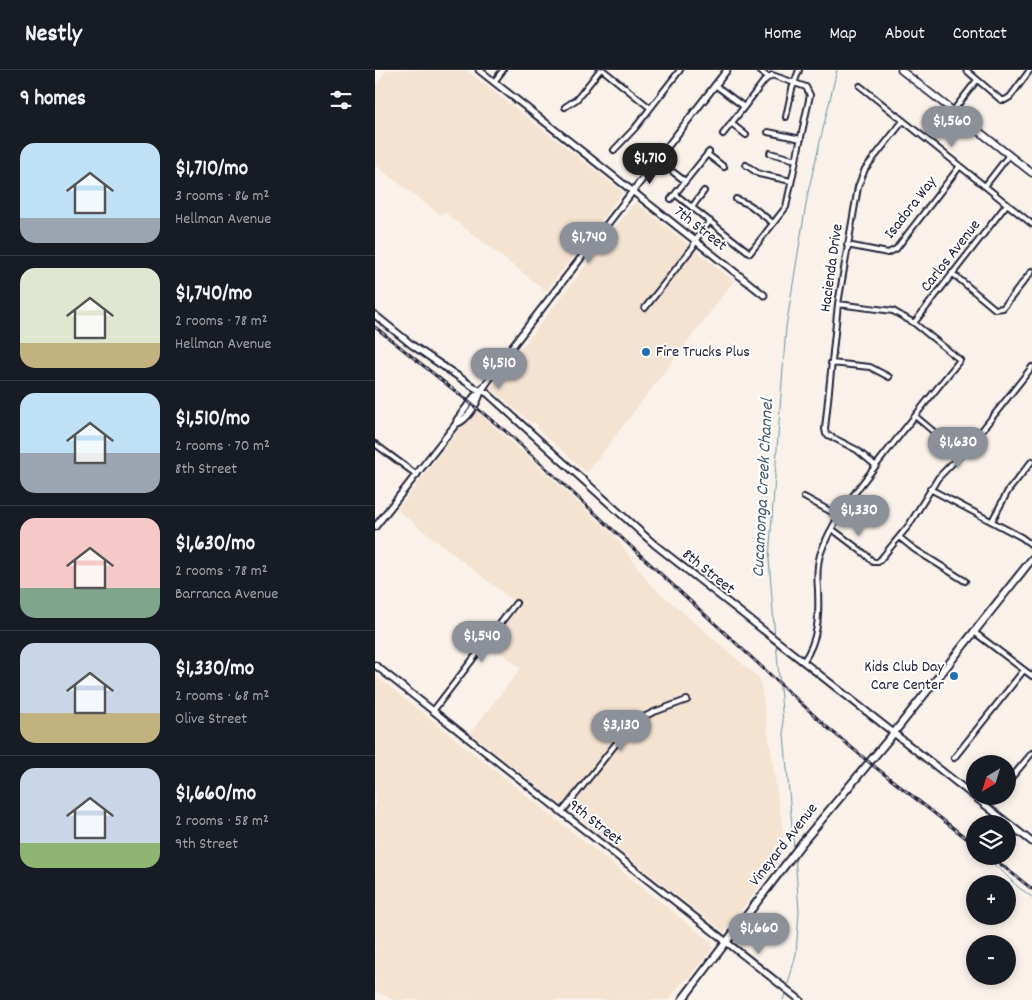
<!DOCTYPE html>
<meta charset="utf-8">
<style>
body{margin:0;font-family:Dekko,sans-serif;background:#20242c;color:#f1f3f6;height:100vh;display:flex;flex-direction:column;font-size:19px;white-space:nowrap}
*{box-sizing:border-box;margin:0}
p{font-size:16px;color:#9ea1a6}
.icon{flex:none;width:28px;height:28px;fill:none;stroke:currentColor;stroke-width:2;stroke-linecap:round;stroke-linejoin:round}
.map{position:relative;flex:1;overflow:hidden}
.sheet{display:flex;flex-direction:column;background:#171b24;width:375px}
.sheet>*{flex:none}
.needle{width:32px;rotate:218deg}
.fabs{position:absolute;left:591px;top:685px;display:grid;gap:10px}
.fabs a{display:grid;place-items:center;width:50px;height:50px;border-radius:50%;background:#171b24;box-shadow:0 2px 8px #0003;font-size:25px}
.price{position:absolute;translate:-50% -42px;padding:0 11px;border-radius:18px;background:#8c9099;color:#fff;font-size:16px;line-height:32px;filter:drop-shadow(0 1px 2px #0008)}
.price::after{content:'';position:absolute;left:50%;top:30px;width:15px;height:11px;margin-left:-8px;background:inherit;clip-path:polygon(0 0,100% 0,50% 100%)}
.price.selected{background:#222;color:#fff}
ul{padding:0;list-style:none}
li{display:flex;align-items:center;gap:15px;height:125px;padding:0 20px}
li+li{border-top:1px solid #363941}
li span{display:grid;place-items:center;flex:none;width:140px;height:100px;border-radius:15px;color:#555}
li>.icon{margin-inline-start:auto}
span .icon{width:60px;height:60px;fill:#fffc;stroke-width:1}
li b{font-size:21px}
h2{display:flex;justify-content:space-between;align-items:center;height:60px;padding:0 20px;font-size:21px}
header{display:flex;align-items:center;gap:30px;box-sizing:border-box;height:70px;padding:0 25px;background:#171b24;border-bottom:1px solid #363941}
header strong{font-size:24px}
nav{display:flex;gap:28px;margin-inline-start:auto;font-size:18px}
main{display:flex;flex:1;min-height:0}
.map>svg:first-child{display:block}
.built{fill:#f4e3d1}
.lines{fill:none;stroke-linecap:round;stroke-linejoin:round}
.stream{stroke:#6395a3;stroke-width:1}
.minor-casing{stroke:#22223b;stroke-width:8}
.tertiary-casing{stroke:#22223b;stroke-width:9}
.secondary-casing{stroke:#22223b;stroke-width:9}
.primary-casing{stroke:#22223b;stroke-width:10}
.minor{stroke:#fff;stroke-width:4}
.tertiary{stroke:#fff;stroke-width:5}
.secondary{stroke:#fff;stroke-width:5.5}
.primary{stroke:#fff;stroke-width:6}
.rail-casing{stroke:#22223b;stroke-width:3}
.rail{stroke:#fff;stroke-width:1;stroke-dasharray:4;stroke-linecap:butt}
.poi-dot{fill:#1f6fb2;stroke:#fff;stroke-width:2}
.labels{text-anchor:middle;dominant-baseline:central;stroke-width:4;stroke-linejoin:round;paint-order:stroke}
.street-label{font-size:16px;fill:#22223b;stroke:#fff}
.poi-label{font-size:16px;fill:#22223b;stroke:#fff;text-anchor:start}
.water-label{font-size:18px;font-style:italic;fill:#435b6f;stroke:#fff}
</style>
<header>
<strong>Nestly</strong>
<nav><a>Home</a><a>Map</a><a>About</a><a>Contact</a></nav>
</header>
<main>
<section class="sheet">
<h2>9 homes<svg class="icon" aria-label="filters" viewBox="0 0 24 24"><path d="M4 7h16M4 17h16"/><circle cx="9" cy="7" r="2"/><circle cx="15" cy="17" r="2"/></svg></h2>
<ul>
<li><span style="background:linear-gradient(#bfe0f5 75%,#9aa5b1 0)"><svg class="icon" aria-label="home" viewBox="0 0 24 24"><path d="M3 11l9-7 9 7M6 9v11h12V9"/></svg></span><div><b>$1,710/mo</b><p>3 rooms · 86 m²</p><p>Hellman Avenue</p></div></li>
<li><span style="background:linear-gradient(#dfe7d0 75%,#c2b280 0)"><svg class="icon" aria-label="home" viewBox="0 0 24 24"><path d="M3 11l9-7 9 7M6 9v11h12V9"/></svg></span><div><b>$1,740/mo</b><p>2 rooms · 78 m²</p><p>Hellman Avenue</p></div></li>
<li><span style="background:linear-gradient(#bfe0f5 60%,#9aa5b1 0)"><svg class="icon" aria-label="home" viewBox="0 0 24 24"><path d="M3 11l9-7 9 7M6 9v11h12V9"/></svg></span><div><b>$1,510/mo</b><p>2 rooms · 70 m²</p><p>8th Street</p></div></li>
<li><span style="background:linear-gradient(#f6c9c9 70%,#7fa58c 0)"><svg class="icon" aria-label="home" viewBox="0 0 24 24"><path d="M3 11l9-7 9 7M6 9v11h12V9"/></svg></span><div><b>$1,630/mo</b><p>2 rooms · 78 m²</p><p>Barranca Avenue</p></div></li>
<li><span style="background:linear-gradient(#c9d6e8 70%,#c2b280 0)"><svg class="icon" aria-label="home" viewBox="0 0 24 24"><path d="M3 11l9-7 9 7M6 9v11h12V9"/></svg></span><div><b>$1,330/mo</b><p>2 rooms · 68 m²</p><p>Olive Street</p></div></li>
<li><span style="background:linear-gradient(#c9d6e8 75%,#8fb573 0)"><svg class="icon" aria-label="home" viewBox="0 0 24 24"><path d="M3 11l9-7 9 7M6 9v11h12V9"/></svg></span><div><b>$1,660/mo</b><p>2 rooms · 58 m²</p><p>9th Street</p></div></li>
</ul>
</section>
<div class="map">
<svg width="657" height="930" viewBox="0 0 657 930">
<rect width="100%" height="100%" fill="#faf2ea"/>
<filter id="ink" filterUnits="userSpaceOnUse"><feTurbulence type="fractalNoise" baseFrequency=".02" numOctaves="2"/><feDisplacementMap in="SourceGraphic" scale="10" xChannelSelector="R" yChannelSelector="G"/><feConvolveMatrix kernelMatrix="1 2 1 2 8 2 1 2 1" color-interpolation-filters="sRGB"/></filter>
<g filter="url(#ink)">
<path class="built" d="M12 0H91L248 122 171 221 69 142 65 145 0 95V15Z
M260 132 359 211 212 403 162 358 163 355 159 352 156 353 117 319V316Z
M100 339 239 465 275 514 385 609 409 768 395 786 403 792 349 862 95 663 146 598 115 575 145 536 22 440Z
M0 605 336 872 338 878 314 907 304 916 294 930H18L0 921Z"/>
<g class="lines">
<path class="stream" d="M400 568 394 489 411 257 433 122 462 0
M401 572 419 779
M622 786 620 796 626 800 643 817 657 827
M412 918 421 884 424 841 420 786
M408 930 411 921"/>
<g class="minor-casing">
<path id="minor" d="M228 0 274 37
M384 0 393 7
M591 0 626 30H630L635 27 655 0
M119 12 128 0
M340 15 368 36
M485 16 657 154
M190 37 202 29 225 0
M578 41 602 10
M411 47 417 19 424 0
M356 53 371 65
M393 62 426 69
M239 80 260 58 305 0
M395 83 421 90
M332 84 349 97
M371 95 384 104 416 111
M298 102 310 111
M610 116 634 85
M300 124 375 183 411 137 435 25 431 17 397 5 390 10 348 64
M296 129 334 82
M361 129 375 135 398 153
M317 137 329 121
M472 175 513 183 521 179 585 96
M577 203 620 239 628 238 657 201
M270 238 318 177 320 171 335 151
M539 253 632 134
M456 293 495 297 514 307
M540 346 565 367 583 386
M0 374 42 405
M501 396 482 380 451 364 450 359 463 234 483 117 490 99 528 51
M555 419 646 467 657 475
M429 427 464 446
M617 451 633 421 657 391
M457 459 490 484 498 492H503L505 490 534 455 563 408 597 373 657 297
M524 467 539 479 590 511
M599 562 657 606
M428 592C444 569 444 546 443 519 442 508 442 496 445 485 457 449 483 419 506 389 532 356 558 323 585 290L539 253 518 241 463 234
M58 641 141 533
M579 688 649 600
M632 713 657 683
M187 742 251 661 264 649 279 642 312 630"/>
</g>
<g class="tertiary-casing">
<path id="tertiary" d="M104 0 389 225
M0 245 37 275 100 318 112 323 279 474 657 772
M81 354C93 350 103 332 106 321
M0 457 81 354 82 350 99 327 106 321 136 278 352 0
M0 595 425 930"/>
</g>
<g class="secondary-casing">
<path id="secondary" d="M526 0 657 103"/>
</g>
<g class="primary-casing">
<path id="primary" d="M307 930 427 773 518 664 657 489"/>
</g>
<use href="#minor" class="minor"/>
<use href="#tertiary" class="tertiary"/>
<use href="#secondary" class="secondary"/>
<use href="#primary" class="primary"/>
<g class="rail-casing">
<path id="rail" d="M0 257 134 364 453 658 495 693 600 775
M615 786 657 819"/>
</g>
<use href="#rail" class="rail"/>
</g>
</g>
<g class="poi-dot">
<circle cx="271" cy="282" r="5"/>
<circle cx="579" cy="606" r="5"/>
</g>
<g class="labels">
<g class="street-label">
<text transform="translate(536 138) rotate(-52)">Isadora Way</text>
<text transform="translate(325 159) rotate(38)">7th Street</text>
<text transform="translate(576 186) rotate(-52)">Carlos Avenue</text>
<text transform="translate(457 198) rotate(-82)">Hacienda Drive</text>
<text transform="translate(333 502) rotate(39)">8th Street</text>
<text transform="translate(220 753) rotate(38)">9th Street</text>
<text transform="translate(409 775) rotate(-52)">Vineyard Avenue</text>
</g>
<g class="poi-label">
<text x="281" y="282">Fire Trucks Plus</text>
<text x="569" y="597" text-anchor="end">Kids Club Day<tspan x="569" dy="18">Care Center</tspan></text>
</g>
<g class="water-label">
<text transform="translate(389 418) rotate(-87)">Cucamonga Creek Channel</text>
</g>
</g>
</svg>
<div class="fabs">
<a><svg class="needle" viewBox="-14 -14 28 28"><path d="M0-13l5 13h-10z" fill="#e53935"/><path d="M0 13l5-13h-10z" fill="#9ea1a6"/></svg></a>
<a><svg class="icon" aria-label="layers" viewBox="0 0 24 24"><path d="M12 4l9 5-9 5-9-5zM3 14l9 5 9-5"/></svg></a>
<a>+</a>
<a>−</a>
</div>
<b class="price" style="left:577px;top:78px">$1,560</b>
<b class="price selected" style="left:275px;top:115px">$1,710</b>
<b class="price" style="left:214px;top:194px">$1,740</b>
<b class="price" style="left:124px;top:320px">$1,510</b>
<b class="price" style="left:583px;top:399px">$1,630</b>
<b class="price" style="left:484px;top:467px">$1,330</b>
<b class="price" style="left:107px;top:593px">$1,540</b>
<b class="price" style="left:246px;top:682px">$3,130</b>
<b class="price" style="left:384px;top:885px">$1,660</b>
</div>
</main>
